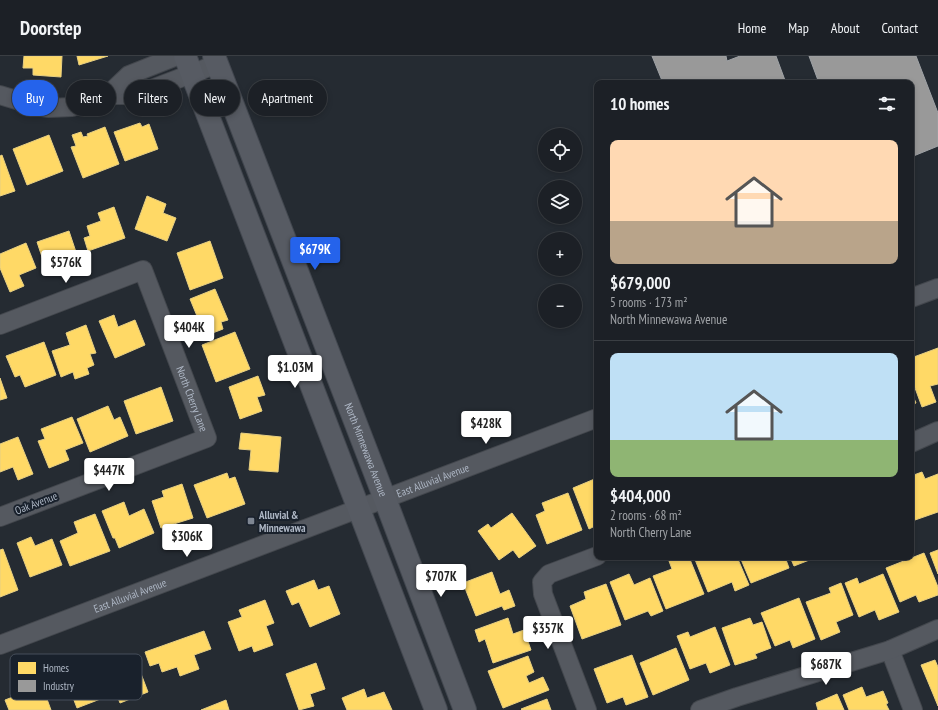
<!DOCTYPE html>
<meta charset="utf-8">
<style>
body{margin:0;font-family:"PT Sans Narrow",sans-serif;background:#292d32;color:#f1f3f6;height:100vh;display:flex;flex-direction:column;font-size:15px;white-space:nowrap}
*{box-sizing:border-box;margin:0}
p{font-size:13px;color:#a0a3a7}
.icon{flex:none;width:22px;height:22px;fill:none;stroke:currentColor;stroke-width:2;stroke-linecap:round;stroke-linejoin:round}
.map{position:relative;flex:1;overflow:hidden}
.panel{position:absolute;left:594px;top:24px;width:320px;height:480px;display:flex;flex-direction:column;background:#1c2026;border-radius:8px;box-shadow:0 2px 6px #0003,0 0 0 1px #3a3e43}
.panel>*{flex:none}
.top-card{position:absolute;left:12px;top:24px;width:380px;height:36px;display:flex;gap:8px}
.fabs{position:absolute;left:538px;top:72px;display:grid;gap:8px}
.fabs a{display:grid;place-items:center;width:44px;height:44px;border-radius:50%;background:#1c2026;box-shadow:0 2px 6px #0003,0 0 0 1px #3a3e43;font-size:20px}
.price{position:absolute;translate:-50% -34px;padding:0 9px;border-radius:4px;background:#fff;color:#222;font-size:13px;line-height:26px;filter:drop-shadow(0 1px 2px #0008)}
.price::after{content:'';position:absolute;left:50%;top:24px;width:12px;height:9px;margin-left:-6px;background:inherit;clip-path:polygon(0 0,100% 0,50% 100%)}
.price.on{background:#2563eb;color:#fff}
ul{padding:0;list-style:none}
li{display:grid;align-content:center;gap:8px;height:212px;padding:0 16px}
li+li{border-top:1px solid #3a3e43}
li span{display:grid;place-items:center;height:124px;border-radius:8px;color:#555}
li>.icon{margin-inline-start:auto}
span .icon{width:72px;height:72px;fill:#fffc;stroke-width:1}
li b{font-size:17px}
h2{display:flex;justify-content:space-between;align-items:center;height:48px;padding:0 16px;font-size:17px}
.chip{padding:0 14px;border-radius:18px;background:#1c2026;box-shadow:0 2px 6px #0003,0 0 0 1px #3a3e43;font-size:14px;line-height:36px}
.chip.on{background:#2563eb;color:#fff}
header{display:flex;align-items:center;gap:24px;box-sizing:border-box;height:56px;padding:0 20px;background:#1c2026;border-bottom:1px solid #3a3e43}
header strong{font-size:19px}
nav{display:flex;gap:22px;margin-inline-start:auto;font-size:14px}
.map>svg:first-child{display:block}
.homes{fill:#ffd966;stroke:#e7cf82}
.industry{fill:#999;stroke:#9fa2a6}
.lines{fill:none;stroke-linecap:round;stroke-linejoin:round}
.minor-casing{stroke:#43474d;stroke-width:20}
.major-casing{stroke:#42474f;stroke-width:24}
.minor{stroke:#555960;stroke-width:18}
.major{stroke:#575b63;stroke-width:22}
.poi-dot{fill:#7e8692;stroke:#19212c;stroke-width:1.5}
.labels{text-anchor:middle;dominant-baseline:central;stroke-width:4;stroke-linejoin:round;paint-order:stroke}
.street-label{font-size:11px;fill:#aeb7c5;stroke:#19212c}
.poi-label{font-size:11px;font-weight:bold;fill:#aeb7c5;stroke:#19212c;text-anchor:start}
.key{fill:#19212c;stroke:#464e5a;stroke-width:1}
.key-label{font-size:11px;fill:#aeb7c5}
</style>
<header>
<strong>Doorstep</strong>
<nav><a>Home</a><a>Map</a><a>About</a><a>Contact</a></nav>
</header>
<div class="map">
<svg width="938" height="654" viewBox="0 0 938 654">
<rect width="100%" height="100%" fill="#252b32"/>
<path class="homes" d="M24 0H62L61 21 33 19V12H23Z
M77 0H108L79 9Z
M140 67 142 71 149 68 158 93 125 105 114 76Z
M105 71 119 108 83 122 71 91 76 90 72 79 81 76 83 81 88 80 87 78Z
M49 79 63 115 27 129 13 93Z
M2 99 15 135 0 140V100Z
M147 140 166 148 163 157 176 162 167 185 135 173Z
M114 151 125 182 88 195 84 182 90 180 87 170 101 165 98 157Z
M69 175 80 208 48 219 37 186Z
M210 185 223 222 190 234 177 197Z
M26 187 36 212 19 219 24 230 10 236 0 212V198Z
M215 233 228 264 221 266 223 273 210 278 207 271 197 275 192 262 197 260 190 243Z
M114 259 118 271 135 264 145 289 115 302 99 265Z
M86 269 96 297 90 298 94 309 87 312 89 318 75 323 73 316 61 321 52 295 70 289 66 277Z
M235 276 250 313 216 326 202 289Z
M44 286 56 319 25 331 20 319 15 321 6 300Z
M938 292V328L930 330 936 346 922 351 911 321V302Z
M258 320 265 339 257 341 262 355 240 363 229 331Z
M0 322 7 342 0 344Z
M161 331 173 365 136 378 124 345Z
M911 335 916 347 911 349Z
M108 350 114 364 120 361 128 380 90 396 77 363Z
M72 361 83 387 65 394 69 404 49 412 38 385 45 383 41 373Z
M241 377 281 381 278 416 249 414 251 394 239 393Z
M18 381 33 418 18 424 13 411 0 416V388Z
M922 416 925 423 938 418V456L915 464 911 453V420Z
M227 417 229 423 235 421 245 448 207 462 194 429Z
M597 422V469L589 473 573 432Z
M182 428 193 462 161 472 152 445 164 441 162 435Z
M568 437 582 474 547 488 536 459 545 455 542 447Z
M124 446 129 460 144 453 154 477 119 492 115 482H113L102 455Z
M512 457 536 490 519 502 513 494 499 504 478 475 488 468 491 472Z
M95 458 110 495 70 510 60 485 78 477 74 466Z
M31 481 35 490 52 483 62 509 30 521 17 487Z
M3 493 18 534 0 541V494Z
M938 494V518L930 497Z
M924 497 938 531V539L919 546 916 539 900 546 886 512Z
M679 501H689L704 538 666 553 653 520 672 513 669 505Z
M694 501H737L749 529 735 535 732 526 708 536Z
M740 501H785L789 512 751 527Z
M790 501H817L794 510Z
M492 516 500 538 509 534 515 550 504 554 502 550 476 560 463 527Z
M629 518 634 529 650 522 663 555 651 560 648 555 625 564 610 526Z
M883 518 899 556 879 564 875 554 859 561 845 527 857 522 859 528Z
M314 524 318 534 329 530 340 558 310 571 299 546 292 549 286 535Z
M841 527 853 559 836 566 840 576 821 584 806 546 831 537 829 532Z
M606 528 621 569 582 583 570 550 586 543 584 536Z
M799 542 815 583 793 592 790 584 775 590 761 557Z
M265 544 274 567 266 570 273 589 254 596 252 590 239 595 228 566 242 561 239 554Z
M508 562 513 578 524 574 531 594 493 607 485 583 479 586 475 574Z
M750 562 753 569 762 566 771 592 755 598 757 602 735 609 722 572Z
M715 571 730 609 710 617 706 607 690 613 677 580 688 576 690 581Z
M204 575 211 593 194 599 199 613 180 620 177 611 162 616 159 607 150 610 145 596Z
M676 592 689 624 653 639 640 607Z
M632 599 648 641 626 649 623 641 607 647 594 613Z
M528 600 534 616 526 620 529 627 543 621 549 634 503 652 488 615Z
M935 604 938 611V650L921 609Z
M103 606 106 612 111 609 117 624 140 615 148 636 120 647 116 637 77 652 65 621Z
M316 607 325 633 310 638 314 650 299 654 286 618Z
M862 631 866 641 883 635 888 647 886 648 889 654H849L843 639Z
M364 633 367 642 384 636 392 654H347L342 642Z
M31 634 33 640 44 635 51 654H9L5 644Z
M837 638 844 654H818L816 647Z
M547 643 551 654H522L521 653Z
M226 644 229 654H201Z"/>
<path class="industry" d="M652 0H726L727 5 740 0H776L786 27H663Z
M809 0H916L938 57V90L911 101V27H819Z"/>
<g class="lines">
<g class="minor-casing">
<g id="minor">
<path d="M0 39 36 50 49 52 72 51 108 39H136L217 8"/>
<path d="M108 39 129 19 177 0"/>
<path d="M911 242 938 232"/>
<path id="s1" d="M0 269 143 214 207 382 0 461"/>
<path d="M911 387 938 375"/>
<path id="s2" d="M0 589 597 362"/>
<path d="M890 594 913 654"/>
<path d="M587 654 543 538 542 526 549 518 597 500"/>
<path d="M700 654 737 641 890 594 938 573"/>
</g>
</g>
<g class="major-casing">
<g id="major">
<path d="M185 0 436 654"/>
<path id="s3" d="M214 0 385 443 465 654"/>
</g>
</g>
<use href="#minor" class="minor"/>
<use href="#major" class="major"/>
</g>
<rect class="poi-dot" x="247" y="461" width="8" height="8" rx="2"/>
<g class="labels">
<g class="street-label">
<text stroke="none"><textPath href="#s1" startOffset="291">North Cherry Lane</textPath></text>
<text stroke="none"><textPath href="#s3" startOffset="422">North Minnewawa Avenue</textPath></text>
<text stroke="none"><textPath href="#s2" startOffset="463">East Alluvial Avenue</textPath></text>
<text transform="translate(36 447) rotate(-21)">Oak Avenue</text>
<text stroke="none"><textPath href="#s2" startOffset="139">East Alluvial Avenue</textPath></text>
</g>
<g class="poi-label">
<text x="259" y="459">Alluvial &amp;<tspan x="259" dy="13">Minnewawa</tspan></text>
</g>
</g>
<rect x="10" y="598" width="132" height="46" rx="6" class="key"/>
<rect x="18" y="606" width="18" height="12" fill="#ffd966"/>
<rect x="18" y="624" width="18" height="12" fill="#999"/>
<g class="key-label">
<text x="43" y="616">Homes</text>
<text x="43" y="634">Industry</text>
</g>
</svg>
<div class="fabs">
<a><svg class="icon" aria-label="locate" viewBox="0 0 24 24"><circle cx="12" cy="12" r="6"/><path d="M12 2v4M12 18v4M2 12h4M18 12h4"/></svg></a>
<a><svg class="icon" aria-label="layers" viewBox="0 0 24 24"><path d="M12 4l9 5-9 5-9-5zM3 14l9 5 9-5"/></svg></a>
<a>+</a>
<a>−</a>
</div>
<b class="price on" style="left:315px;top:215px">$679K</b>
<b class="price" style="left:66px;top:228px">$576K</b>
<b class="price" style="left:189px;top:293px">$404K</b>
<b class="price" style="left:295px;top:333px">$1.03M</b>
<b class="price" style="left:486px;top:389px">$428K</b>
<b class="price" style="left:109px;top:436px">$447K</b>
<b class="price" style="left:187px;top:502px">$306K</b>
<b class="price" style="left:441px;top:542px">$707K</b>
<b class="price" style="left:548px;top:594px">$357K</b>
<b class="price" style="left:826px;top:630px">$687K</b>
<div class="top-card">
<a class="chip on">Buy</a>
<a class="chip">Rent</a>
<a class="chip">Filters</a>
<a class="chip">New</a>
<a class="chip">Apartment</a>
</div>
<section class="panel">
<h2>10 homes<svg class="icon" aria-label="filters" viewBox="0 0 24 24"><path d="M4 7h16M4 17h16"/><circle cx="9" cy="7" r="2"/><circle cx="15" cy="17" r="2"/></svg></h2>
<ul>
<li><span style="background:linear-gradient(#ffd9b3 65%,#b9a48a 0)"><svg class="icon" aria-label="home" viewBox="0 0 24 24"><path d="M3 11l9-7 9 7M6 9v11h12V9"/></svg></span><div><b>$679,000</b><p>5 rooms · 173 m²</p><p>North Minnewawa Avenue</p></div></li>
<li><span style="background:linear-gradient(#bfe0f5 70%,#8fb573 0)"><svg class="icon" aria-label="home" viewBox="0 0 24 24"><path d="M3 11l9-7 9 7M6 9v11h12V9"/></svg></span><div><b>$404,000</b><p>2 rooms · 68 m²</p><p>North Cherry Lane</p></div></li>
</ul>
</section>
</div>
